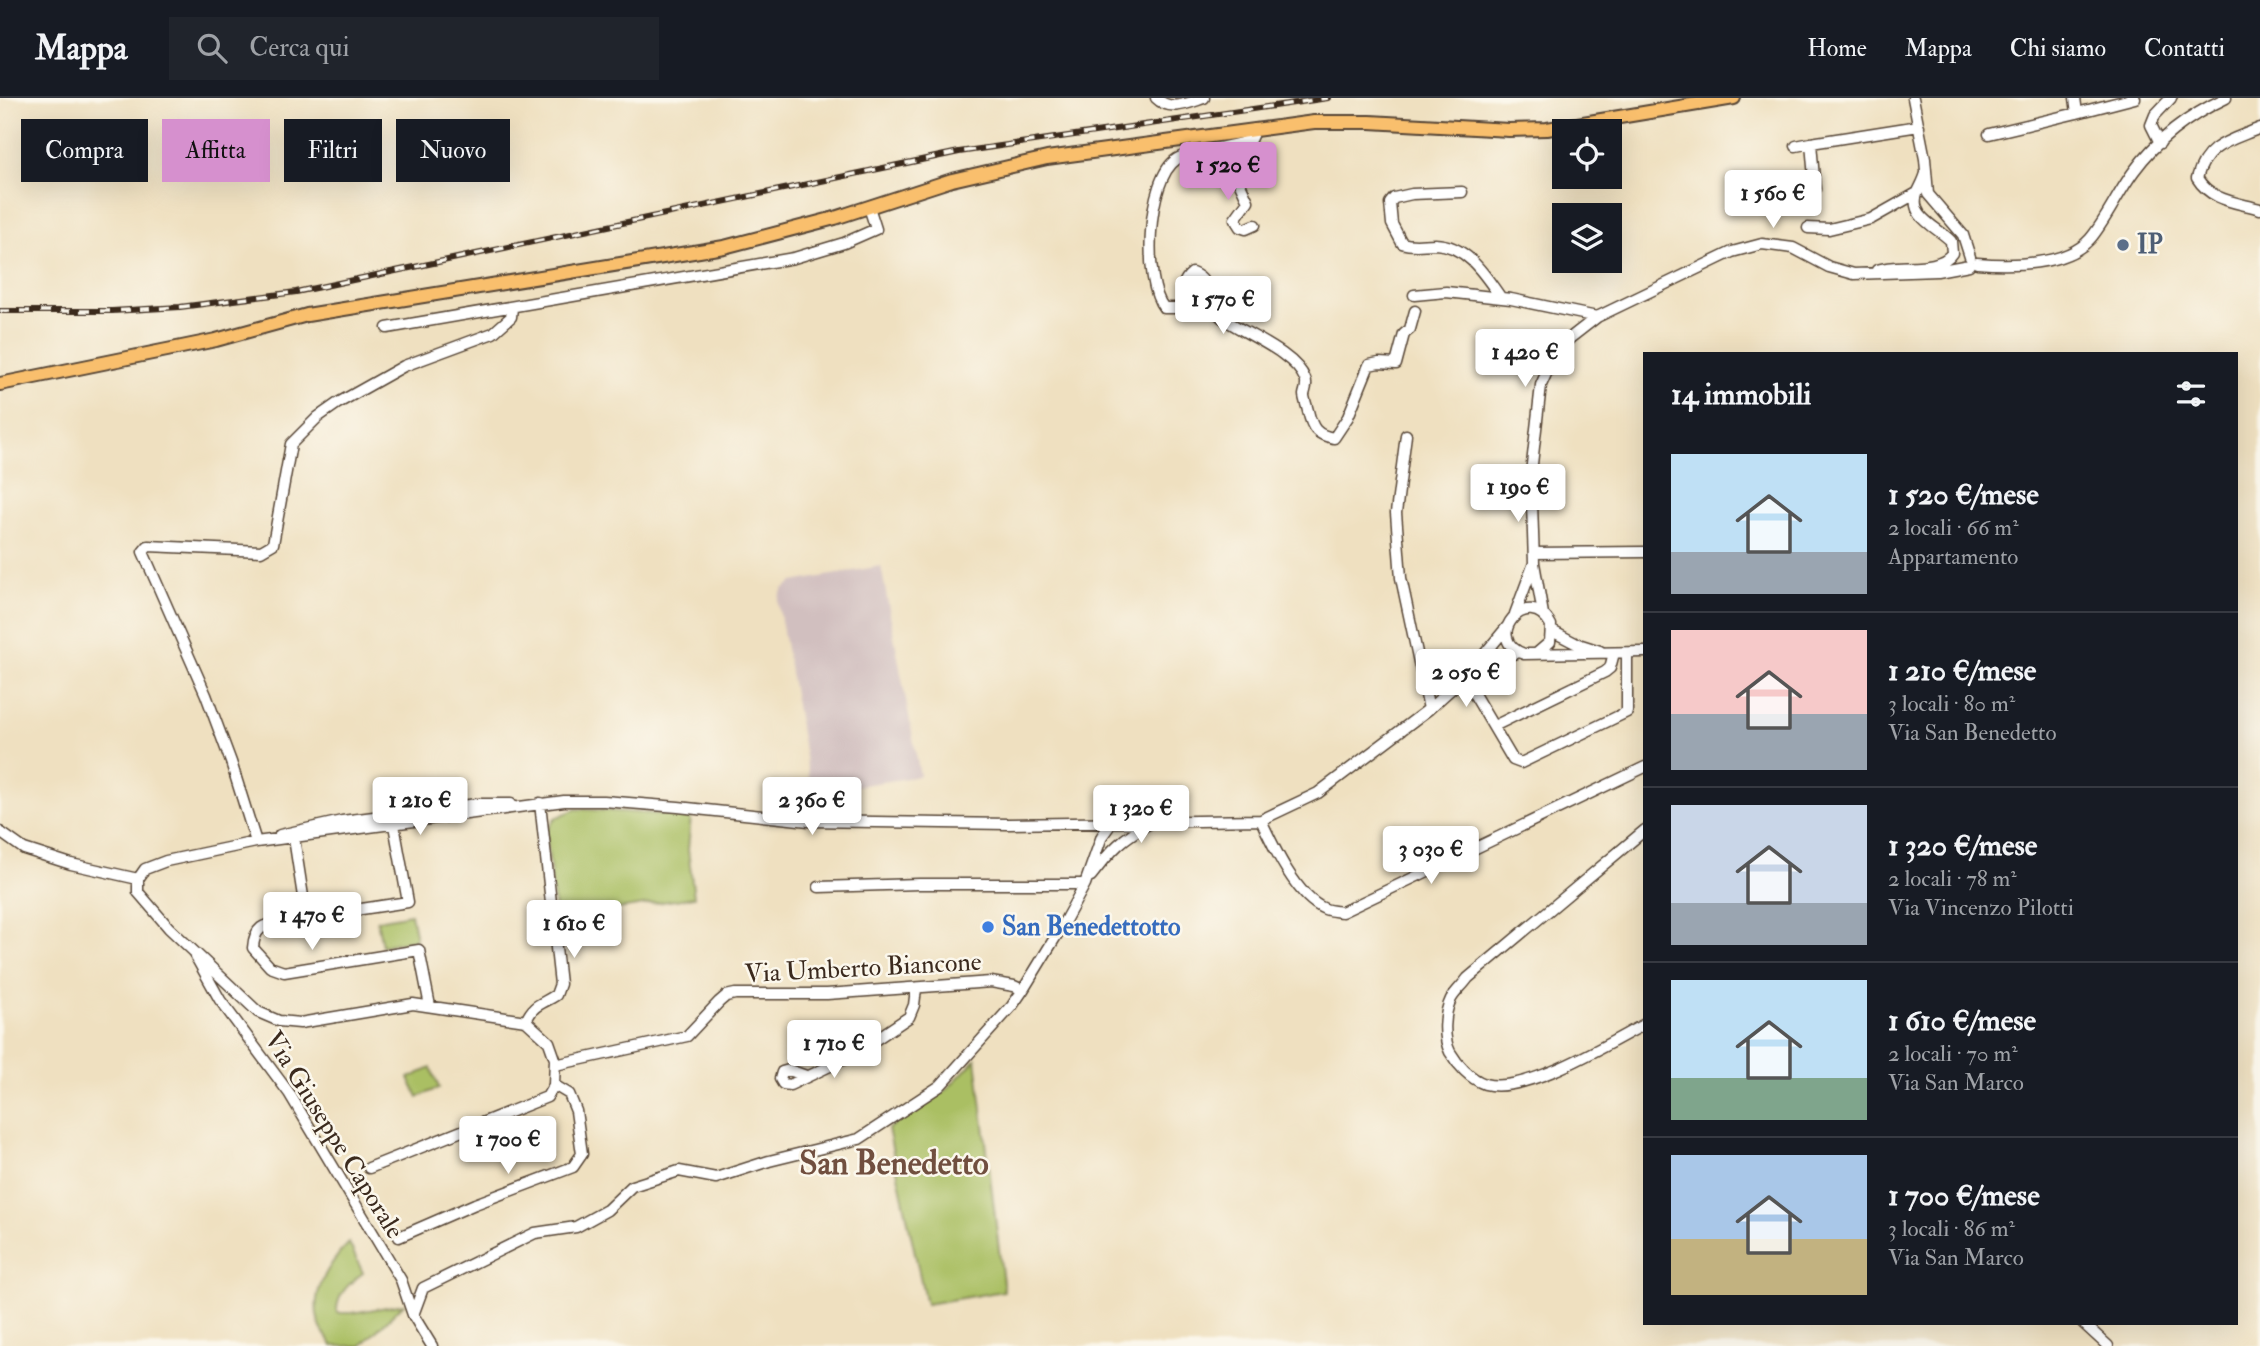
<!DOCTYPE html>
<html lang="it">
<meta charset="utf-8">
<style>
body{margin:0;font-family:"IM FELL Double Pica",serif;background:#20242c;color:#f1f3f6;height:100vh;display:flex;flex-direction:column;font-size:26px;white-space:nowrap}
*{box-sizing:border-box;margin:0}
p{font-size:23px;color:#9ea1a6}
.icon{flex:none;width:38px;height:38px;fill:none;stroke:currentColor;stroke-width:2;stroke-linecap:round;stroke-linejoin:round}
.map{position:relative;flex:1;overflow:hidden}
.side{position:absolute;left:1643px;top:254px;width:595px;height:973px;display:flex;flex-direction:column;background:#171b24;border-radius:0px;box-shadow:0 7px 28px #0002}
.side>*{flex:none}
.top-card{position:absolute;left:21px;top:21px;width:665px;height:63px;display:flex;gap:14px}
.buttons{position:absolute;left:1552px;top:21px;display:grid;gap:14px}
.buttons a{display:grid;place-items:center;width:70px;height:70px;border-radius:0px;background:#171b24;box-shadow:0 7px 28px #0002;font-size:35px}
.price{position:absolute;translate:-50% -60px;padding:0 16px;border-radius:7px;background:#fff;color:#222;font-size:23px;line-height:46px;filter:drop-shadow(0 2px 4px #0008)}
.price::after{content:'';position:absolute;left:50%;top:42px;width:21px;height:16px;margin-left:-10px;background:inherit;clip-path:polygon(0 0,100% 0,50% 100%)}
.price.on{background:#d690ce;color:#111}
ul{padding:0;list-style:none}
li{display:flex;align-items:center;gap:21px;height:175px;padding:0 28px}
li+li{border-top:2px solid #363941}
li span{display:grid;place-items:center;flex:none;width:196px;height:140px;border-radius:0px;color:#555}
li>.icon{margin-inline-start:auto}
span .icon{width:84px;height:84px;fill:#fffc;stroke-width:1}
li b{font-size:30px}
h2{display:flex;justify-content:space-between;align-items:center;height:84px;padding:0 28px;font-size:30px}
.tag{padding:0 24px;border-radius:0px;background:#171b24;box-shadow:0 7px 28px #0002;font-size:24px;line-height:63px}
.tag.on{background:#d690ce;color:#111}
header{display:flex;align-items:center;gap:42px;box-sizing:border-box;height:98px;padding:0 35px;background:#171b24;border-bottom:2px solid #363941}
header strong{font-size:33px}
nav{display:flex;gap:38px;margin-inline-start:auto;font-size:24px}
.search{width:490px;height:63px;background:#20242c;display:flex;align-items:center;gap:18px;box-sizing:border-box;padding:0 24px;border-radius:0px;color:#9ea1a6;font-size:26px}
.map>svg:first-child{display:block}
.industrial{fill:#d1bfbf}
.green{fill:#aabf64;stroke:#727441;stroke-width:2}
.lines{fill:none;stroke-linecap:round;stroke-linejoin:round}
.minor-casing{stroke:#564536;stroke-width:13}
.major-casing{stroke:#564536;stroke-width:16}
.minor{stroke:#fff;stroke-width:10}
.major{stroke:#f9bf6d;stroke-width:12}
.rail-casing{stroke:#3b2a1e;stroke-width:6}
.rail{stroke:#fbf7ec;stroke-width:3.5;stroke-dasharray:10;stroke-linecap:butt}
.service-dot{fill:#5c6f8a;stroke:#fbf7ec;stroke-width:2.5}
.shop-dot{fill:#3f7fe0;stroke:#fbf7ec;stroke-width:2.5}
.labels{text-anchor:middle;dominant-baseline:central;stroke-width:5;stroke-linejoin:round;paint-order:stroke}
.service-label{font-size:26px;font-weight:bold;fill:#4e5e75;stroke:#fbf7ec;text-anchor:start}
.shop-label{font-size:26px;font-weight:bold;fill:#366cbe;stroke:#fbf7ec;text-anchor:start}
.street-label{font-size:26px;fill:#3b2a1e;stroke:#fbf7ec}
.district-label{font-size:33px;font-weight:bold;fill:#714f3f;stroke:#fbf7ec}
</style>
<header>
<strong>Mappa</strong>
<div class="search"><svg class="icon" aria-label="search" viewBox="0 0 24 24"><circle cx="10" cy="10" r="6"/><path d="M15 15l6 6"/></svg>Cerca qui</div>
<nav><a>Home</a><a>Mappa</a><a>Chi siamo</a><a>Contatti</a></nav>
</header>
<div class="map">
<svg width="2260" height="1248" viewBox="0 0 2260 1248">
<rect width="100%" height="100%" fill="#fbf7ec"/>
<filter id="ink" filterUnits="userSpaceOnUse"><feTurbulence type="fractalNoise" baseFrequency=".0143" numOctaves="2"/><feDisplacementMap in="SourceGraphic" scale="14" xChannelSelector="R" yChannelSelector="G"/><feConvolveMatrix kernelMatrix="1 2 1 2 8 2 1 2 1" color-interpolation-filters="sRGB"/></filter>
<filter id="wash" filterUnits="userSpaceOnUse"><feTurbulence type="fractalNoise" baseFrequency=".00686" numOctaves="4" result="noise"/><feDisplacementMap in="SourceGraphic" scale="28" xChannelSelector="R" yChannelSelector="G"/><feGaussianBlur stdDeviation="1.57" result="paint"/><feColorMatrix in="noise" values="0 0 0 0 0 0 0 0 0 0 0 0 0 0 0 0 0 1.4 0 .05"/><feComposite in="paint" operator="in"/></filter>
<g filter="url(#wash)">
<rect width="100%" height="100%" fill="#efe0c0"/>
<path class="industrial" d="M881 468 920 678 838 691 837 694 812 698 778 505 780 496 784 490 793 484Z"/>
<path class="green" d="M576 711 691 718 688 752 694 799 556 821 546 734 555 720Z
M411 816 416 841 382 848 377 822Z
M976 961 1004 1193 926 1206 888 1031 946 992Z
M431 970 439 990 418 999 409 980Z
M349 1145 363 1175C349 1185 336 1197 337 1215H352L404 1206 361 1248H333C329 1242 324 1236 321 1230 307 1199 328 1166 349 1145Z"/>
</g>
<g filter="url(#ink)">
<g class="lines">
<g class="minor-casing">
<path id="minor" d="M1156 0C1170 14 1188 5 1204 0
M1913 0 1925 61 1928 96 1963 137 1970 159
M2075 0 2077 15 2135 0
M2260 30C2230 43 2206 46 2197 80 2211 103 2236 104 2260 111
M1255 31 1250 42C1231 50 1191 52 1177 61 1146 81 1143 185 1164 210H1178L1182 206C1182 193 1181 184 1192 175 1214 183 1206 209 1224 221 1245 236 1295 255 1305 281 1308 287 1305 291 1304 297 1304 301 1307 308 1308 313 1312 330 1316 337 1334 340L1348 319 1369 267 1379 265 1396 266 1404 236 1410 231 1415 213
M1989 36 2077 15
M2160 45 2151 27 2155 17 2171 0
M1238 47 1232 54 1229 62 1248 103 1235 121 1240 129 1246 131 1255 127
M1796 48 1811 45
M1815 92 1811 45 1919 28
M1462 94 1412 96 1394 100 1390 105 1392 126 1402 145C1414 149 1423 146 1435 146 1467 147 1485 177 1501 200
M1808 130 1829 131 1871 121 1917 95
M1977 165C2010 168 2066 168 2090 141 2105 124 2119 93 2134 73 2158 40 2190 17 2226 0
M1877 172C1899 165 1940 174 1952 155L1951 143C1937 129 1909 119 1917 96 1920 89 1924 83 1926 75
M1414 197 1446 194 1511 201 1597 219
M387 230 794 160 844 145 876 131 869 109
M1406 337 1396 415 1401 480 1429 611
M1534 455 1645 454
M1515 516 1534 465
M1543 516 1534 465 1531 375 1541 287 1553 260 1570 240 1597 219 1732 154 1762 146 1793 150 1829 169 1854 176 1937 173 1969 167
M1552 533 1575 545 1600 553
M1536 556 1550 544 1551 527C1528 485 1481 541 1524 556L1645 554
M1473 573 1518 554
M1464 579 1513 662 1521 665 1627 614V555
M1494 628 1605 574 1610 570 1614 555
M1261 722C1273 748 1297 800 1325 811 1330 813 1337 813 1342 814L1645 669
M1645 732 1468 880C1463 887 1455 894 1451 901 1444 915 1443 940 1450 954 1457 966 1470 981 1485 986 1525 997 1609 945 1645 926
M0 734 24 751 71 766 138 781
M280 737 342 723 477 706H511
M294 740 304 805 303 815C281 831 255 816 253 850L270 869 284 874 419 852 430 908
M256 744 231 664 206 597 143 454 148 448 261 453 273 446 291 346 318 319 338 305 404 268 493 235 511 219 512 210
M1091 778C1111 752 1123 739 1152 724
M819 789 919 786H1085
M295 821 408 804 394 727
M196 859 220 902 289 995 401 1182 413 1217 432 1248
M526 923C534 905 541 907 556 897L560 886 540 705
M555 967 687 938 719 904 726 898 735 896H827L991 884 1014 888 1023 892
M806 978 789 972 782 974 780 981 783 986 790 987 851 958 909 919 914 907 916 891
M369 1070 547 999 554 987 555 961 549 944 526 923 413 906 300 925 279 923 258 914 169 830 138 794V781L145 771 166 763 256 744 564 703H604L678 709 809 723 1008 726 1261 722 1318 695 1429 611 1469 575 1507 529
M399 1139 475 1106 573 1069 582 1056 576 1013 569 996 554 987
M413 1217 423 1190 535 1135 576 1129 607 1112 632 1088 679 1073 716 1080 769 1063 859 1041 940 988 1012 908 1023 892 1061 830 1085 786 1102 738 1113 723
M2083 1225 2108 1248"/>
</g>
<g class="major-casing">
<path id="major" d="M0 286 216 242 307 217 724 149 835 120 952 82 1047 60 1314 24H1370L1509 32 1547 31 1734 0"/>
</g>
<use href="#minor" class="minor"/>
<use href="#major" class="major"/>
<g class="rail-casing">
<path id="rail" d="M0 213H112L180 209 296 194 959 54 1328 0"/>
</g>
<use href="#rail" class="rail"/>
</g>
</g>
<circle class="service-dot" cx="2123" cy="147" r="7"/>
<circle class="shop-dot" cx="988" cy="829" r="7"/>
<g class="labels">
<g class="service-label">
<text x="2137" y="147">IP</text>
</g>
<g class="shop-label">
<text x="1002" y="829">San Benedettotto</text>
</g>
<g class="street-label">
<text transform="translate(863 870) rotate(-3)">Via Umberto Biancone</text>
<text transform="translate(334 1037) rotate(58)">Via Giuseppe Caporale</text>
</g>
<g class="district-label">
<text x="894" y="1065">San Benedetto</text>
</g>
</g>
</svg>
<div class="buttons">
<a><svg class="icon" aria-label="locate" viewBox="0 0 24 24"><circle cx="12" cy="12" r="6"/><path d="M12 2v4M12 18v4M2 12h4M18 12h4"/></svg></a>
<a><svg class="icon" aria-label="layers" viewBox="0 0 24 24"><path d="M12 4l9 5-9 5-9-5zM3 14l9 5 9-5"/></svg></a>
</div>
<b class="price on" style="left:1228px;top:104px">1 520 €</b>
<b class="price" style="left:1773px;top:132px">1 560 €</b>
<b class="price" style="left:1223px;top:238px">1 570 €</b>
<b class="price" style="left:1525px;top:291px">1 420 €</b>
<b class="price" style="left:1518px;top:426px">1 190 €</b>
<b class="price" style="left:1466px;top:611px">2 050 €</b>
<b class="price" style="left:420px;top:739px">1 210 €</b>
<b class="price" style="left:812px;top:739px">2 360 €</b>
<b class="price" style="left:1141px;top:747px">1 320 €</b>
<b class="price" style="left:1431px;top:788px">3 030 €</b>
<b class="price" style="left:312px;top:854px">1 470 €</b>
<b class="price" style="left:574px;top:862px">1 610 €</b>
<b class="price" style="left:834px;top:982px">1 710 €</b>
<b class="price" style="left:508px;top:1078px">1 700 €</b>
<div class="top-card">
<a class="tag">Compra</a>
<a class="tag on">Affitta</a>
<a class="tag">Filtri</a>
<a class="tag">Nuovo</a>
</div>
<section class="side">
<h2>14 immobili<svg class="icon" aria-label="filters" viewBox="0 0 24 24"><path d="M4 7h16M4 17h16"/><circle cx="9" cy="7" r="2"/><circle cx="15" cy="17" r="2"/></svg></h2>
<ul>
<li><span style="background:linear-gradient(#bfe0f5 70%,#9aa5b1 0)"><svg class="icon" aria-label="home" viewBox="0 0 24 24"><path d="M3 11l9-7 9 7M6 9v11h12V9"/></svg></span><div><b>1 520 €/mese</b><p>2 locali · 66 m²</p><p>Appartamento</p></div></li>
<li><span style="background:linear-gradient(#f6c9c9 60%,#9aa5b1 0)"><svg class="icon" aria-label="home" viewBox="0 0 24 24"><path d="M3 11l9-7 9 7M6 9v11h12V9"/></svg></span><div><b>1 210 €/mese</b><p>3 locali · 80 m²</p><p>Via San Benedetto</p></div></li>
<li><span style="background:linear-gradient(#c9d6e8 70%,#9aa5b1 0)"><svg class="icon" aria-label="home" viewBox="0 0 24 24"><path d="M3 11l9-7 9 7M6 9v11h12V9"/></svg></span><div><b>1 320 €/mese</b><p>2 locali · 78 m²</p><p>Via Vincenzo Pilotti</p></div></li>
<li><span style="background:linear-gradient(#bfe0f5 70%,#7fa58c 0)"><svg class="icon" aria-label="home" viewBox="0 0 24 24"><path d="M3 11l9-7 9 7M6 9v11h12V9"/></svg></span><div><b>1 610 €/mese</b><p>2 locali · 70 m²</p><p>Via San Marco</p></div></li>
<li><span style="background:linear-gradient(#a9c7e8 60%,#c2b280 0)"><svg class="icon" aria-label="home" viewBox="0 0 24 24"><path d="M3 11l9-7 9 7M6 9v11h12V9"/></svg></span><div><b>1 700 €/mese</b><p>3 locali · 86 m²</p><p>Via San Marco</p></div></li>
</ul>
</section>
</div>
